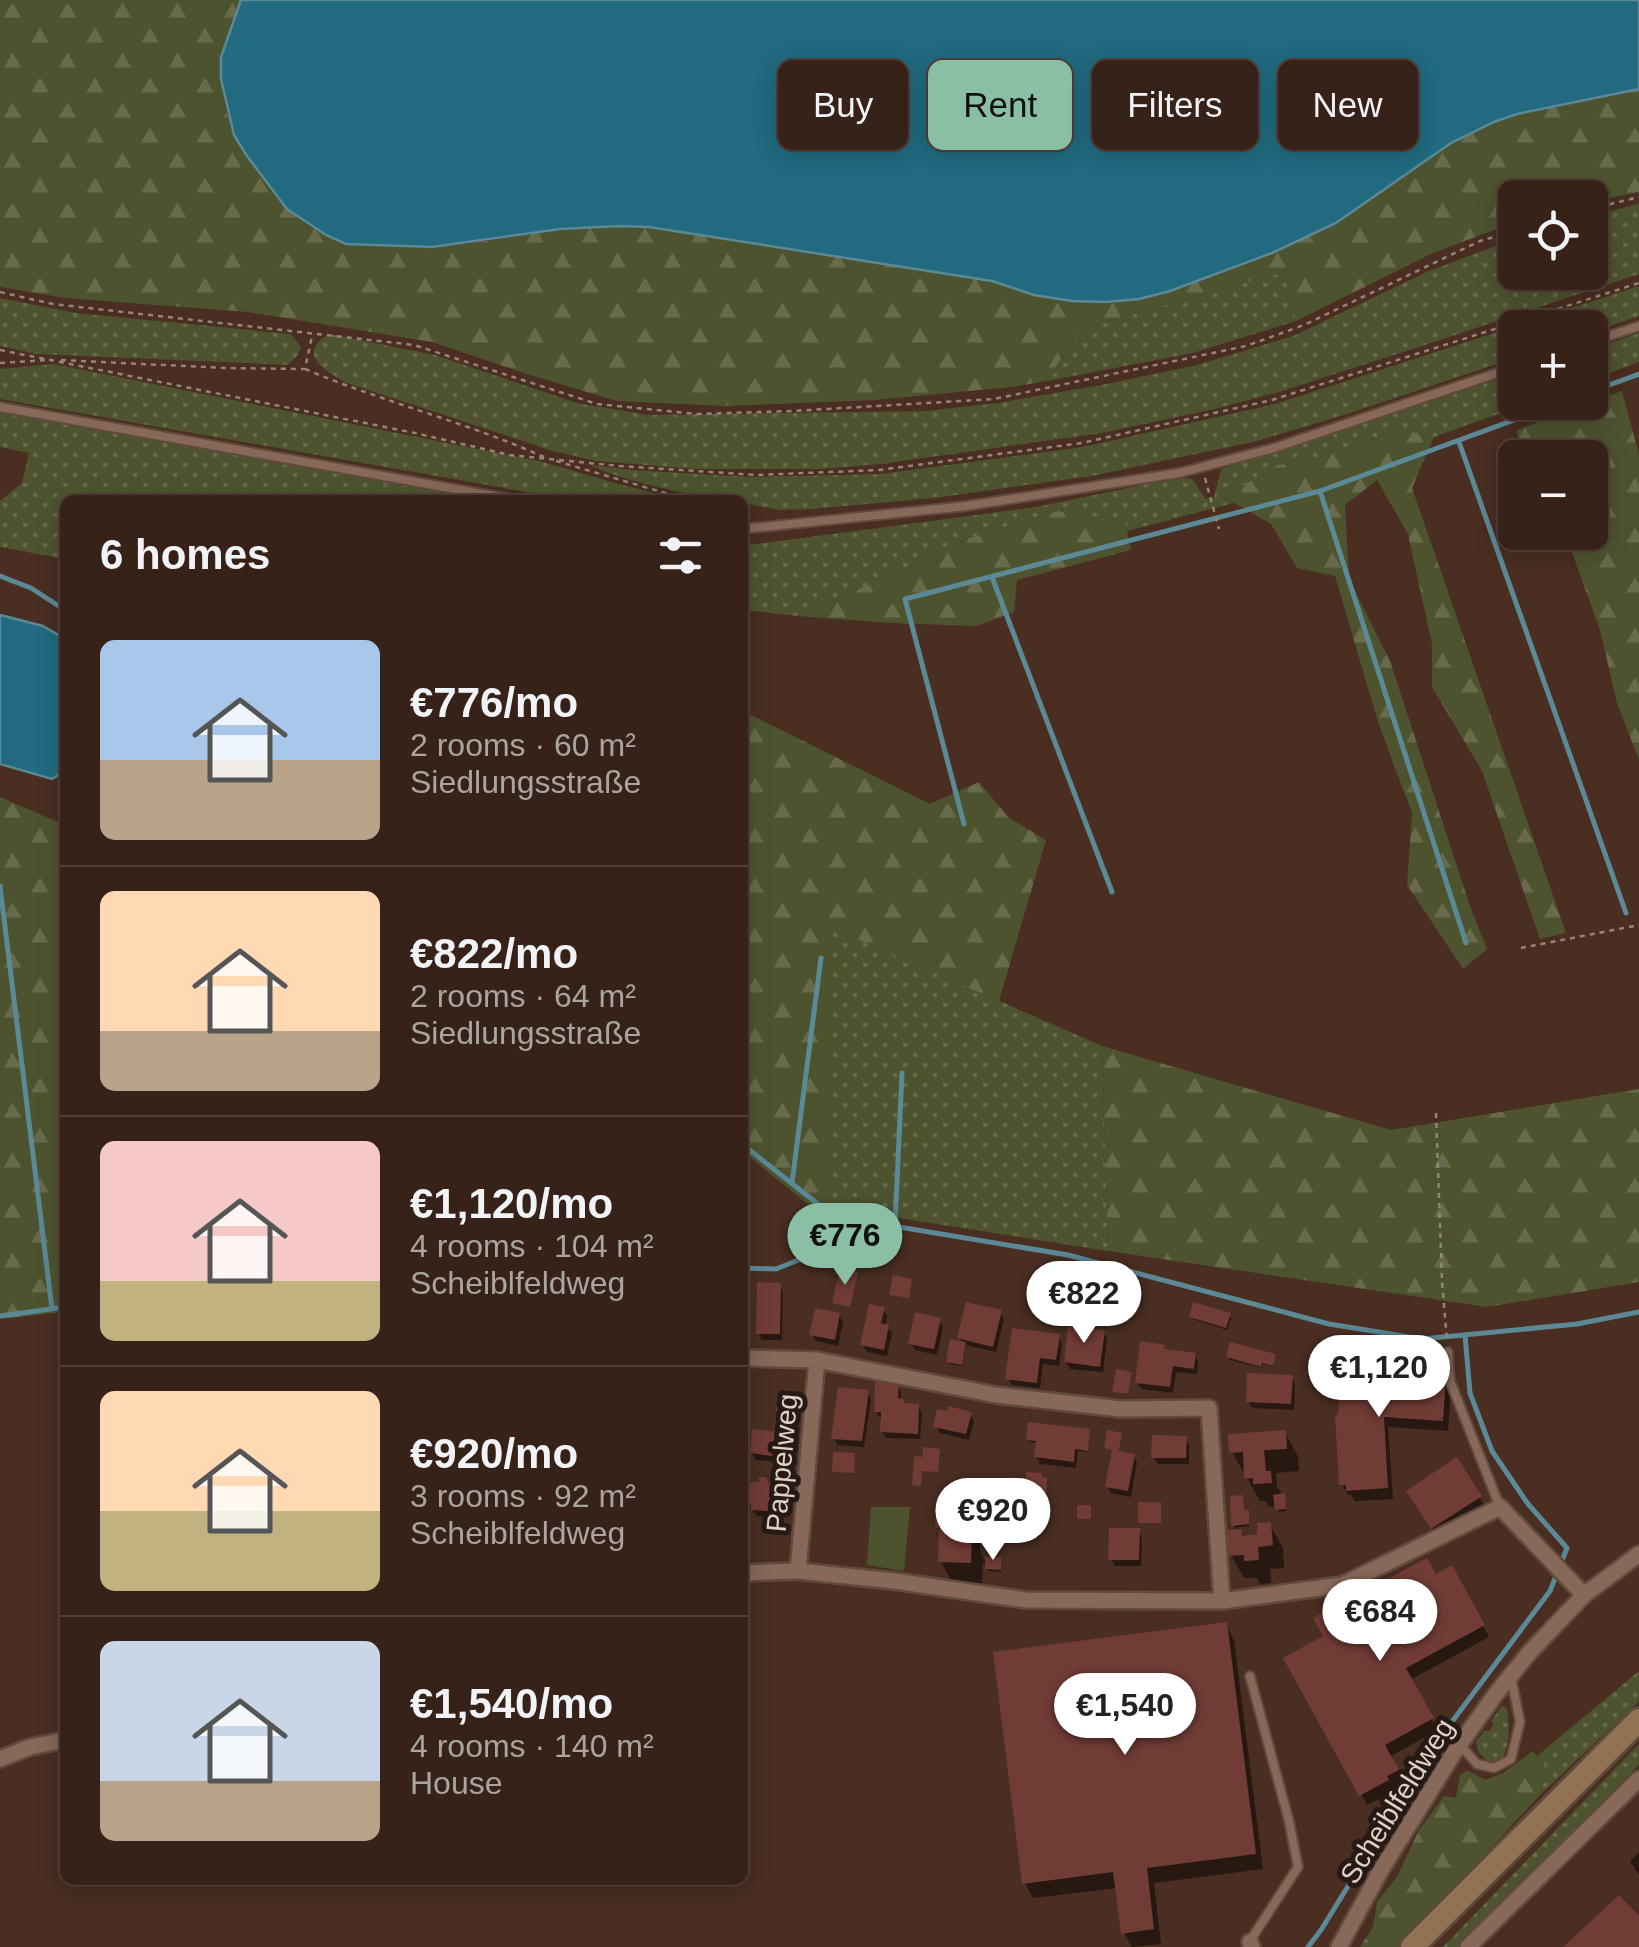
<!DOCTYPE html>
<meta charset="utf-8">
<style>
body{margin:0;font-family:Helvetica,sans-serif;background:#422f26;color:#f1f3f6;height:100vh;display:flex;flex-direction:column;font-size:38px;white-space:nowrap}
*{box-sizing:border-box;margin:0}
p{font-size:32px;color:#aaa4a2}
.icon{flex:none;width:55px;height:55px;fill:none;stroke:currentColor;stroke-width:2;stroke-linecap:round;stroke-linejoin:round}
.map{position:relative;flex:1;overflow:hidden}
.details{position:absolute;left:60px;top:495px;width:688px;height:1390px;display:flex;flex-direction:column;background:#372219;border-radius:15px;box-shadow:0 5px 25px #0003,0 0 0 2px #513f38}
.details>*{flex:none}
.top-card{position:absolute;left:778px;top:60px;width:710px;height:90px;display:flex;gap:20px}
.buttons{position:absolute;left:1498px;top:180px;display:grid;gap:20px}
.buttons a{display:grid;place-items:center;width:110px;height:110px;border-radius:15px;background:#372219;box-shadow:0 5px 25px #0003,0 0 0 2px #513f38;font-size:50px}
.price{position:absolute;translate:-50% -85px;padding:0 22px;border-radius:35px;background:#fff;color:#222;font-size:32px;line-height:65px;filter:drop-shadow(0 2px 5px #0008)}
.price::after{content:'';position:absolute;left:50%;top:60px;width:30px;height:22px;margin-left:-15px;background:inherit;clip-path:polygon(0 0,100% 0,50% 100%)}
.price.on{background:#8abfa5;color:#111}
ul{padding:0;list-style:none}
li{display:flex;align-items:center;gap:30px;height:250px;padding:0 40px}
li+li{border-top:2px solid #513f38}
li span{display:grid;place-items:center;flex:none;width:280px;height:200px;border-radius:15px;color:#555}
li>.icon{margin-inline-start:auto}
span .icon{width:120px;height:120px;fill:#fffc;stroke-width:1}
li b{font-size:42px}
h2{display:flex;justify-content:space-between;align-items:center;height:120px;padding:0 40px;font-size:42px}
.chip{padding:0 35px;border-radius:15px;background:#372219;box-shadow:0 5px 25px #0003,0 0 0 2px #513f38;font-size:35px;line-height:90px}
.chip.on{background:#8abfa5;color:#111}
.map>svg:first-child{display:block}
.grass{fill:url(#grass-dots)}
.forest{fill:url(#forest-firs)}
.park{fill:#4e532f}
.water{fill:#216a7f;stroke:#5b8995;stroke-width:2.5}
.shadow{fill:#0007}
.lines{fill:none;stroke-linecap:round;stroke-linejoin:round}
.stream{stroke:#5b8995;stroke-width:5}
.building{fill:#723c36}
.service-casing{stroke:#604a3e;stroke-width:12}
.minor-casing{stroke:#604a3e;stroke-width:20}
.secondary-casing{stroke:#604a3e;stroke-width:28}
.path{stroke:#998379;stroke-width:2.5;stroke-dasharray:5 5;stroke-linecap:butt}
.service{stroke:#876859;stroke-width:8}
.minor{stroke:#876859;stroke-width:15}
.secondary{stroke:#917254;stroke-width:22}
.labels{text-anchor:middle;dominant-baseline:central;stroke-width:10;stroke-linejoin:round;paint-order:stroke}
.street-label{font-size:28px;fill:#e2d0c8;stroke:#261a14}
</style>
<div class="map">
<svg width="1639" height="1947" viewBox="0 0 1639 1947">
<defs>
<pattern id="grass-dots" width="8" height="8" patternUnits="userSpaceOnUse" patternTransform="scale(2.5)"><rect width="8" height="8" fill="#4e532f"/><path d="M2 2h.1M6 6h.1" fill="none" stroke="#676b4c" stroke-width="1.8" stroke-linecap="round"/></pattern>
<pattern id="forest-firs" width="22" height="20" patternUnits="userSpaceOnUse" patternTransform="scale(2.5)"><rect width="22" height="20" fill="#4e532f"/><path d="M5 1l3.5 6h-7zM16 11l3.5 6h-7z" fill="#676b4c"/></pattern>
</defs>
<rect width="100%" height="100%" fill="#492e21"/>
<path class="grass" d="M1639 204V274L1425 345 1282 391 1215 409 1102 433 881 464 821 469H695L597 461 553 451 347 383C325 371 295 354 329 334L435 355 577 403 648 415 926 411 998 403 1101 385 1197 365 1293 336 1429 271 1515 239V272H1590V216Z
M1284 272 1296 321 1193 353 1047 381 1080 329Z
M1639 286V316L1590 333V328H1515V358L1344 415 1257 441 1092 476 934 498 812 509 780 510 743 503 742 500C705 500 622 481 590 465L632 470 751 477 880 474 1083 447 1275 404Z
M0 298 76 313 291 334 301 347 298 355 288 365 36 354 0 346Z
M1639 333V362L1590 380V350Z
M53 364 543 462 615 483 682 500H572L0 399V369Z
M1515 374V402L1529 403 1434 437 1395 428 1348 451 1278 465 1225 498 1234 503 1127 531 1124 521 1057 511 953 543 898 572 797 616 743 610 742 546 1036 507 1180 477 1192 479 1206 499 1214 497 1221 469Z
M0 412 432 489 494 500H65V559L0 547V501L22 483 29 453 0 447Z
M829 926 1102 1046 1108 1251 829 1207Z
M1639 1671V1701L1540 1795 1546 1767 1537 1756Z
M1502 1706 1507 1708C1510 1727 1511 1748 1498 1764H1489L1478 1751 1476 1742 1484 1731H1489L1494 1724 1491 1721Z
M1639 1744V1764L1464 1947H1443Z"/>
<path class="forest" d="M0 0H241C217 63 212 108 254 166 274 193 292 219 324 234 333 238 344 239 353 241 421 257 490 239 558 230 588 226 619 226 649 227L992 281 1034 295 1106 302 1139 299 1170 291 1272 253 1336 223 1451 143 1494 122 1517 114 1639 89V192L1590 202V198H1515V222L1433 253 1296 321 1283 272 1080 329 1047 381 1011 387 875 400 725 406 617 401 527 374 432 342 248 312 65 298 0 287Z
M1622 391 1639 455V760L1617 703 1600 630 1565 533 1590 532V458L1520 457 1517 430Z
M1395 428 1434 437 1412 488 1566 933 1540 939 1482 771 1432 687V644L1408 534 1377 480 1345 505 1349 579 1390 661 1470 906 1487 949 1463 969 1407 885 1412 813 1379 725 1335 576 1297 568 1271 524 1224 497 1278 465 1348 451Z
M1058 511 1125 521 1131 550 1017 580 1014 612 976 626 890 623 797 616 898 572 953 543Z
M743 711 930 804 979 782 1008 817 1046 840 999 1001 830 927 829 1221 743 1152Z
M0 797 65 825V1312L0 1319Z
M1102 1046 1391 1130 1639 1089V1282L1487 1307 1108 1251Z
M1533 1751 1546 1767 1540 1795 1399 1947H1360L1373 1927 1377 1902 1398 1875 1419 1830 1444 1796 1456 1798 1460 1775 1467 1770 1485 1780 1503 1773Z"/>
<path class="park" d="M871 1507H910L904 1571 867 1565Z"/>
<path class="water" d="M241 0H1639V89L1517 114 1494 122 1451 143 1336 223 1272 253 1170 291 1139 299 1106 302 1072 301 1034 295 992 281 649 227 619 226 560 229 432 247 346 244 326 235 287 209 247 156 234 135 221 79V57Z
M0 615 43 626 65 639V771L52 779 0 764Z"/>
<path class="shadow" d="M779 1285 783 1292 782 1340H762L758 1333Z
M742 1296H747L750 1302V1318H742Z
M883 1309 887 1316 885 1326 892 1333 887 1356 867 1352 863 1345Z
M1000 1312 1004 1319 996 1352 966 1345 962 1366 950 1364 948 1362 964 1345 960 1338Z
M839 1315 843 1322 838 1346 816 1341 812 1334Z
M1229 1316 1231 1318 1227 1330 1193 1319 1192 1317Z
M939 1320 943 1327 937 1355 915 1350 911 1343Z
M1103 1332 1107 1339 1103 1372 1070 1369 1066 1362Z
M1058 1337 1062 1343 1059 1366 1043 1364 1040 1388 1012 1385 1008 1378Z
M1163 1347 1166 1351 1195 1355 1198 1362 1197 1374 1176 1372 1173 1393 1141 1389 1137 1382Z
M1274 1356 1273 1367 1263 1364 1262 1368 1230 1360 1228 1357Z
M1291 1377 1295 1384 1294 1410 1252 1408 1248 1401Z
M1445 1379 1451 1390 1448 1431 1388 1427 1393 1499 1355 1501 1351 1495H1348L1342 1484 1341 1417Z
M742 1381 748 1388 746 1416H742Z
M897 1385 901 1392V1401L905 1406 918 1407 922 1413 920 1439 886 1438 882 1431 883 1418H880L876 1411Z
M867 1392 871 1399 864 1447 837 1445 834 1438Z
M970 1414 974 1421 969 1440 940 1433 936 1426Z
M1089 1431 1088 1452 1078 1451 1076 1468 1040 1464 1036 1457 1038 1443 1030 1442 1028 1440Z
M1285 1433 1298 1456 1299 1471 1276 1473 1277 1487 1285 1498 1286 1511 1279 1512 1277 1506 1269 1507 1266 1501H1260L1232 1452Z
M787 1435 791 1442 789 1463 756 1460 752 1453Z
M1121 1435 1119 1454 1133 1456 1137 1463 1131 1497 1111 1493 1107 1486 1114 1451 1106 1448Z
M1185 1438 1189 1445V1464H1158L1154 1457Z
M1456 1461 1486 1508 1439 1539 1415 1503Z
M1046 1480V1494L1014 1491 1012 1489Z
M768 1486 781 1487 785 1493 784 1513 773 1512 771 1517 757 1516 749 1505Z
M968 1499 981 1522 980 1549 983 1559 1000 1560 1001 1562V1572L989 1571 983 1562 982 1586 954 1585 941 1562 942 1534 938 1528Z
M1243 1512 1249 1515V1526L1238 1527 1244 1538 1260 1536 1270 1525 1283 1548 1284 1568 1270 1569 1271 1583 1260 1584 1257 1578H1244L1231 1555 1238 1532 1234 1525Z
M1138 1530 1142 1537 1141 1566H1115L1111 1559Z
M1451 1568 1489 1637 1410 1680 1438 1730 1389 1757 1403 1782 1391 1788 1393 1792 1367 1805 1287 1659 1326 1637 1369 1593 1435 1577Z
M1226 1624 1234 1640 1263 1869 1154 1883 1161 1944 1132 1947 1124 1933 1118 1888 1033 1898 1025 1883Z
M1639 1852V1875L1630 1861Z"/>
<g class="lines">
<path class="stream" d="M1590 392 1639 374
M1459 442 1626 913
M1320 491 1466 943
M0 576 31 588 65 610
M992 577 1112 892
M964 824 905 599 1320 491 1563 402
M0 886 52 1309
M742 1144 833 1216 1068 1255 1329 1324 1422 1339 1577 1324 1639 1312
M792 1183 821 958
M895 1225 902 1073
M742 1268 776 1269 806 1257 833 1216
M0 1316 65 1307
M1308 1947 1321 1930 1439 1739 1550 1591 1567 1548 1528 1504 1492 1451 1470 1393 1465 1335"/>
</g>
<path class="building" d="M840 1268 858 1272 850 1307 832 1303Z
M893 1275 912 1279 909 1298 889 1295Z
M757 1282 781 1283 780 1334H756Z
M966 1302 1002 1310 993 1347 957 1338Z
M1193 1302 1231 1313 1226 1328 1189 1317Z
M869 1304 885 1307 881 1323 889 1325 884 1350 860 1345Z
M1049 1304 1067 1307 1064 1325 1046 1322Z
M815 1308 840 1313 835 1340 809 1335Z
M915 1312 941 1318 934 1349 908 1344Z
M1068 1326 1105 1330 1100 1367 1064 1362Z
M1012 1328 1060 1334 1056 1360 1040 1358 1037 1383 1005 1379Z
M950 1339 966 1342 962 1365 946 1362Z
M1140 1341 1165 1345 1164 1349 1196 1353 1194 1369 1173 1366 1170 1387 1135 1383Z
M1230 1342 1276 1354 1273 1366 1262 1363 1261 1367 1226 1357Z
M1116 1369 1132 1372 1128 1394 1112 1392Z
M1341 1370 1446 1376 1443 1421 1384 1417 1388 1488 1346 1491V1485H1339L1335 1415H1338Z
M1247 1373 1293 1375 1291 1404 1246 1402Z
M875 1382 899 1383 898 1398 904 1399V1403L919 1404 918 1434 880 1432 881 1412H874Z
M838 1387 869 1390 862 1441 831 1439Z
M948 1406 972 1412 966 1434 933 1427 937 1409 947 1411Z
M776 1409 797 1411 796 1428 774 1427Z
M1028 1422 1090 1429 1088 1451 1075 1449 1074 1462 1034 1457 1036 1441 1026 1440Z
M752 1429 789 1433 786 1458 750 1453Z
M1107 1430 1122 1433 1119 1451 1135 1454 1128 1491 1105 1487 1112 1450 1104 1448Z
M1286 1430 1287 1449 1264 1450 1266 1471H1271L1272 1483 1253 1484V1478L1244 1479 1243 1452 1229 1453 1228 1434Z
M1152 1435 1187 1436 1186 1458H1151Z
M923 1447 940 1449 938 1472 922 1471 921 1486 912 1485 914 1456 923 1457Z
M833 1452 855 1453 854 1473 832 1472Z
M1457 1457 1482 1496 1431 1529 1406 1491Z
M1026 1472 1042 1473V1477L1047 1478 1046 1493 1010 1489 1011 1477 1026 1479Z
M759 1477H766L769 1484H783L782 1507 769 1506 768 1511 751 1510V1505H747L748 1482H759Z
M1285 1493 1286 1509 1275 1510 1273 1495Z
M937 1495 969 1496 968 1530H972L971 1563 938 1562 939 1528H935Z
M1243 1495 1244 1510H1249V1524L1231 1526 1230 1496Z
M988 1501 1005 1502 1004 1514H988Z
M1138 1502H1161V1523H1138Z
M1077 1505H1091V1519H1077Z
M1271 1522 1273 1545 1258 1547 1259 1560 1244 1561V1555L1228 1556 1226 1530 1242 1529V1536L1257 1534V1523Z
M987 1525 1003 1526 1002 1539 986 1538Z
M1109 1528H1140L1139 1560H1108Z
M985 1557H1001V1570L985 1569Z
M1427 1558 1436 1574 1452 1565 1485 1625 1406 1668 1434 1718 1385 1745 1399 1770 1387 1776 1389 1780 1359 1796 1283 1658 1323 1636 1313 1618 1356 1594 1355 1592 1367 1585 1369 1589Z
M1227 1622 1256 1854 1147 1868 1154 1929 1121 1934 1113 1872 1022 1884 993 1652Z
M1619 1895 1639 1916V1947H1563Z"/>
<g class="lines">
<g class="service-casing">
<path id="service" d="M1590 342 1639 326
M0 407 516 500
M742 529 966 506 1179 473 1274 448 1515 367
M1448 1352 1450 1381 1500 1507
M1250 1676 1289 1821 1298 1867 1250 1941
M1461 1746 1477 1764 1494 1768 1511 1759 1520 1722 1511 1676"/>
</g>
<g class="minor-casing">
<path id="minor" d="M742 1358 817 1360 996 1395 1068 1403 1121 1409 1209 1408 1222 1601
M798 1571 817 1360
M742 1573 798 1571 894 1581 1026 1600 1222 1601 1342 1585 1500 1507 1584 1595
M0 1759 30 1747 65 1740
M1250 1942 1252 1947
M1339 1947 1381 1870 1455 1751 1495 1695 1529 1653 1584 1595 1639 1554
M1468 1947 1639 1779"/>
</g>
<g class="secondary-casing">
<path id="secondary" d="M1412 1947 1639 1720"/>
</g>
<path class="path" d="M1590 209 1639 197
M0 292 53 304 414 345 597 404 697 414 793 411 994 399 1246 346 1304 325 1480 241 1515 231
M0 350 415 433 510 455 620 466 756 475 879 470 1082 443 1272 400 1639 283
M61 360 225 368 305 369 312 336
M0 363 48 360
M305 369C383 402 466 422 544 457
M556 461 689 500
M1205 478 1219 529
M1521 948 1639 925
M1436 1113 1442 1281 1447 1341"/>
<use href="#service" class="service"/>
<use href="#minor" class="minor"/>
<use href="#secondary" class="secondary"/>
</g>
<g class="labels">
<g class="street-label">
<text transform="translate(782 1463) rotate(-85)">Pappelweg</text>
<text transform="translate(1397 1801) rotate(-58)">Scheiblfeldweg</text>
</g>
</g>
</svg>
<div class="buttons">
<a><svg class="icon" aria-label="locate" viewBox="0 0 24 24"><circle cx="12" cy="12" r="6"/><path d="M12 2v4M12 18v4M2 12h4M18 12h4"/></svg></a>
<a>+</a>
<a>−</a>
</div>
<b class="price on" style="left:845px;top:1288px">€776</b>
<b class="price" style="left:1084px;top:1346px">€822</b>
<b class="price" style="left:1379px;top:1420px">€1,120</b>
<b class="price" style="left:993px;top:1563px">€920</b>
<b class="price" style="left:1380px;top:1664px">€684</b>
<b class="price" style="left:1125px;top:1758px">€1,540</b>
<div class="top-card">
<a class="chip">Buy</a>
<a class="chip on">Rent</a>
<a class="chip">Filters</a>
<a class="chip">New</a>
</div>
<section class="details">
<h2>6 homes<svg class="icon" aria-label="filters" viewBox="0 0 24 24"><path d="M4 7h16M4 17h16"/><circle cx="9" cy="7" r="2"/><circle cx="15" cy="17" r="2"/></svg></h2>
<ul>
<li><span style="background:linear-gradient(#a9c7e8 60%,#b9a48a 0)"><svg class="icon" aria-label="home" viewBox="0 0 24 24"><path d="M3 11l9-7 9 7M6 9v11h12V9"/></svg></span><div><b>€776/mo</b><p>2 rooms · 60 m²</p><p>Siedlungsstraße</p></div></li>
<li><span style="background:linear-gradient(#ffd9b3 70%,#b9a48a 0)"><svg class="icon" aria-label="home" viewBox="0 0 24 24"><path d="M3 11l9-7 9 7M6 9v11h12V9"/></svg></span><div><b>€822/mo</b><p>2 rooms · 64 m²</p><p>Siedlungsstraße</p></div></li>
<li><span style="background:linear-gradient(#f6c9c9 70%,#c2b280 0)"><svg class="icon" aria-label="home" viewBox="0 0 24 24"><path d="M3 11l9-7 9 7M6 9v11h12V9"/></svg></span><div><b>€1,120/mo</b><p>4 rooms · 104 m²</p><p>Scheiblfeldweg</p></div></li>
<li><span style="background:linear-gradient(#ffd9b3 60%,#c2b280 0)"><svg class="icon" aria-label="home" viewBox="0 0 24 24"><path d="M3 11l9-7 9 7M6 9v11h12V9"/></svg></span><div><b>€920/mo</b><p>3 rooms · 92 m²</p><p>Scheiblfeldweg</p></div></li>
<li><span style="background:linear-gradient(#c9d6e8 70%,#b9a48a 0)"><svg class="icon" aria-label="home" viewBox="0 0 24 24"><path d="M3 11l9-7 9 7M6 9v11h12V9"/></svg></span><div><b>€1,540/mo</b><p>4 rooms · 140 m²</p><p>House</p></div></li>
</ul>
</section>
</div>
